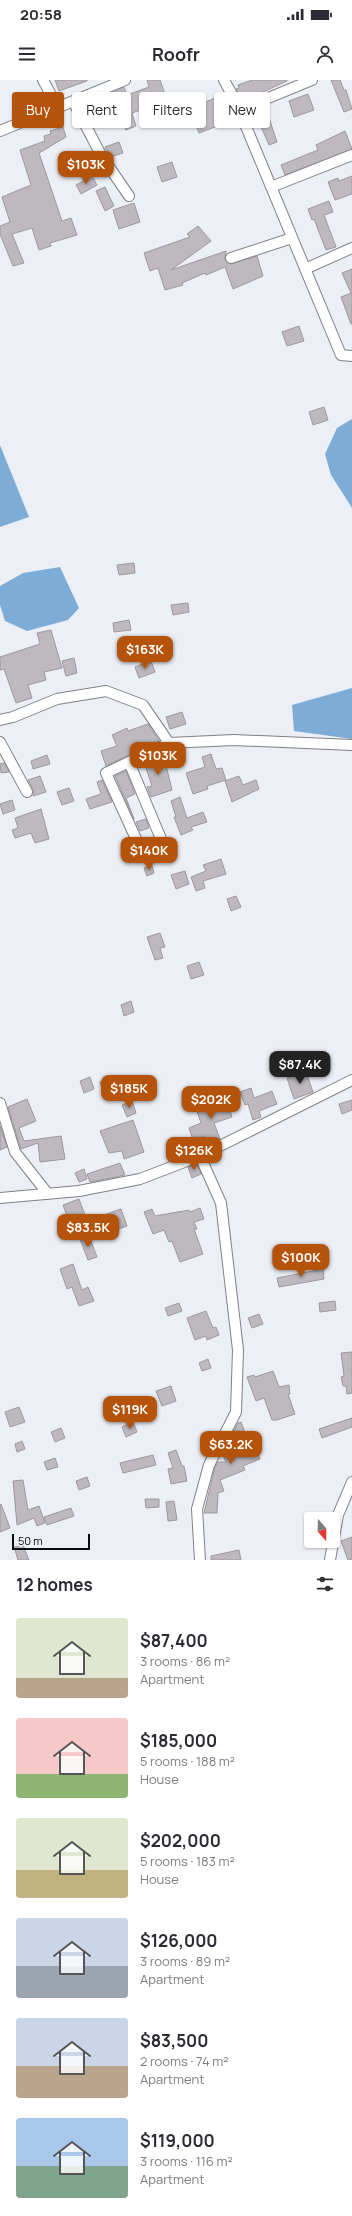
<!DOCTYPE html>
<meta charset="utf-8">
<style>
body{margin:0;font-family:Manrope,sans-serif;background:#f2f2f3;color:#2b2b33;height:100vh;display:flex;flex-direction:column;font-size:15px;white-space:nowrap}
*{box-sizing:border-box;margin:0}
p{font-size:13px;color:#7c7c81}
.icon{flex:none;width:22px;height:22px;fill:none;stroke:currentColor;stroke-width:2;stroke-linecap:round;stroke-linejoin:round}
.map{position:relative;height:1480px;overflow:hidden}
.drawer{display:flex;flex-direction:column;background:#fff;flex:1}
.drawer>*{flex:none}
.banner{position:absolute;left:12px;top:12px;width:328px;height:36px;display:flex;gap:8px}
.needle{width:26px;rotate:160deg}
.buttons{position:absolute;left:304px;top:1432px;display:grid;gap:8px}
.buttons a{display:grid;place-items:center;width:36px;height:36px;border-radius:4px;background:#fff;box-shadow:0 1px 3px #0004;font-size:20px}
.scale{position:absolute;left:12px;bottom:10px;width:78px;box-sizing:border-box;padding-left:4px;border:2px solid #0b0b0e;border-top:0;font-size:11px;line-height:14px;white-space:nowrap;color:#0b0b0e;-webkit-text-stroke:3px #edeff6;paint-order:stroke}
.price{position:absolute;translate:-50% -34px;padding:0 9px;border-radius:8px;background:#b45309;color:#fff;font-size:13px;line-height:26px;filter:drop-shadow(0 1px 2px #0008)}
.price::after{content:'';position:absolute;left:50%;top:24px;width:12px;height:9px;margin-left:-6px;background:inherit;clip-path:polygon(0 0,100% 0,50% 100%)}
.price.active{background:#222;color:#fff}
ul{padding:0;list-style:none}
li{display:flex;align-items:center;gap:12px;height:100px;padding:0 16px}
li span{display:grid;place-items:center;flex:none;width:112px;height:80px;border-radius:4px;color:#555}
li>.icon{margin-inline-start:auto}
span .icon{width:48px;height:48px;fill:#fffc;stroke-width:1}
li b{font-size:17px}
h2{display:flex;justify-content:space-between;align-items:center;height:48px;padding:0 16px;font-size:17px}
.tag{padding:0 14px;border-radius:4px;background:#fff;box-shadow:0 1px 3px #0004;font-size:14px;line-height:36px}
.tag.active{background:#b45309;color:#fff}
.status{display:flex;justify-content:space-between;align-items:center;height:28px;padding:0 20px;background:#fff;direction:ltr}
.status svg{height:11px;fill:currentColor}
header{display:flex;justify-content:space-between;align-items:center;height:52px;padding:0 16px;background:#fff;font-size:18px;font-weight:700}
.map>svg:first-child{display:block}
.water{fill:#7dadd6}
.building{fill:#bdb9be;stroke:#9c989d}
.lines{fill:none;stroke-linecap:round;stroke-linejoin:round}
.minor-casing{stroke:#7f8187;stroke-width:12}
.minor{stroke:#fff;stroke-width:10}
</style>
<div class="status"><b>20:58</b><svg viewBox="0 0 49 12"><path d="M0 12V9h3v3zM5 12V6h3v6zM10 12V3h3v9zM15 12V0h3v12zM26 1h20v11H26zM47 4h2v5h-2z"/></svg></div>
<header><svg class="icon" aria-label="menu" viewBox="0 0 24 24"><path d="M4 6h16M4 12h16M4 18h16"/></svg>Roofr<svg class="icon" aria-label="person" viewBox="0 0 24 24"><circle cx="12" cy="8" r="4"/><path d="M4 21q1-7 8-7t8 7"/></svg></header>
<div class="map">
<svg width="352" height="1480" viewBox="0 0 352 1480">
<rect width="100%" height="100%" fill="#edeff6"/>
<path class="water" d="M352 339V428L331 395 325 374 337 348Z
M0 365 29 437 0 447Z
M60 487 79 528 68 540 27 551 5 541 0 525V506L23 493Z
M352 608V659L294 651 292 625Z"/>
<path class="building" d="M55 0H87V1L59 11Z
M147 0H160L165 14 150 19 152 26 132 33 136 46 126 50 121 36 102 44 94 24 91 25 90 21 124 7 127 15 149 7Z
M252 0H287V1L243 21 236 9 239 8 238 5Z
M331 0H340L344 10H346L352 29 344 32Z
M224 14 236 39 199 53 194 41 190 43 185 31Z
M308 14 314 30 294 37 289 21Z
M258 29 259 31 266 29 277 62 269 65 258 40 251 42 248 33Z
M63 47 66 57 39 73 62 141 71 138 77 155 50 163 51 166 39 170 32 148 12 154 24 183 13 186 0 154V146L10 142 2 117 31 105 20 70 45 61 44 56 51 54 50 51Z
M345 51 352 69 285 95 281 85 318 70 316 65Z
M119 62 123 73 110 77 105 67Z
M172 82 177 97 162 102 157 87Z
M92 96 97 105 81 114 76 105Z
M352 96V114L335 120 328 102 338 98 339 101Z
M105 107 114 126 105 131 96 111Z
M329 121 333 132 324 135 336 167 326 170 314 139 312 140 308 129Z
M134 123 140 142 119 149 113 130Z
M198 146 211 161 171 190 226 171 225 180 230 184 257 176 263 196 233 209 225 187 206 195 205 193 182 203 183 205 165 210 158 188 150 191 144 173 190 157 187 154Z
M352 189V244H351L341 217 351 213 342 193Z
M299 246 304 261 287 266 282 252Z
M324 327 328 340 313 345 309 332Z
M134 483 135 493 119 495 117 485Z
M188 523 189 532 173 535 171 525Z
M129 540 131 550 114 552 113 543Z
M51 550 62 588 44 592 46 600 28 605 32 618 16 623 4 589 0 590V577L40 564 37 553Z
M74 578 77 593 66 596 62 581Z
M151 581 155 592 139 598 135 587Z
M182 632 186 644 170 649 166 637Z
M148 644 159 661 106 686 101 671 117 666 112 655 127 648 128 651Z
M163 673 172 710 151 717 147 707 152 706 144 682Z
M211 674 216 689 222 688 226 700 207 706 208 709 193 714 186 693 205 687 202 677Z
M47 675 50 684 33 689 31 681Z
M4 683 9 692 1 693 0 684Z
M126 691 135 714 126 718 134 739 115 696Z
M40 696 46 712 33 716V709L28 700Z
M239 696 243 705 256 700 259 709 232 722 225 701Z
M102 700 112 722 90 729 86 719 101 714 97 702Z
M69 708 74 721 62 725 57 712Z
M180 717 187 738 203 732 207 742 191 747 193 750 181 755 174 737H176L171 721Z
M12 720 15 730 3 734 0 724Z
M41 729 49 759 35 763 31 753 15 758 12 750 18 748 15 738Z
M146 739 149 748 140 751 136 742Z
M221 779 226 794 203 801 205 808 196 811 191 797 206 791 203 785Z
M152 786 154 793 147 796 144 788Z
M185 791 189 804 176 809 171 795Z
M236 816 241 827 231 831 227 819Z
M160 853 165 867 160 868 163 878 155 880 147 857Z
M199 882 204 895 191 899 187 886Z
M131 921 134 932 124 936 121 925Z
M306 992 313 1012 294 1019 287 998Z
M90 997 94 1009 84 1013 80 1001Z
M110 999 114 1010 104 1014 100 1002Z
M251 1008 254 1018 272 1011 277 1024 259 1031 261 1037 253 1040 248 1024 245 1025 240 1012Z
M226 1018 232 1037 214 1043 220 1059 208 1065 204 1056 193 1060 189 1048 201 1043 196 1028Z
M27 1019 36 1041 19 1048 24 1061 61 1056 65 1079 40 1082 38 1063 21 1069 8 1027Z
M352 1020V1030L342 1034 339 1024Z
M132 1021 136 1033 127 1037 122 1025Z
M133 1040 144 1072 124 1079 122 1071 109 1073 100 1051Z
M0 1046 7 1067 0 1070Z
M188 1058 193 1072 184 1075 179 1061Z
M120 1083 125 1095 90 1102 87 1094Z
M197 1084 201 1094 192 1098 188 1087Z
M84 1089 87 1099 79 1102 75 1093Z
M79 1119 85 1135 69 1141 63 1125Z
M200 1128 204 1139 194 1142 197 1149H194L203 1174 180 1182 172 1161 169 1162 164 1150 153 1154 144 1132 152 1129 155 1136 189 1130 190 1132Z
M121 1129 127 1146 110 1152 104 1135Z
M89 1156 97 1177 88 1180 80 1159Z
M73 1184 82 1210 88 1207 94 1221 79 1226 72 1207 67 1209 60 1189Z
M323 1189 324 1199 279 1207 277 1198Z
M335 1221 336 1230 320 1232 319 1223Z
M179 1223 182 1231 168 1236 165 1228Z
M206 1231 213 1248 216 1247 219 1255 207 1260 206 1256 195 1260 187 1238Z
M259 1234 263 1244 252 1248 248 1238Z
M352 1272V1313L347 1314 346 1306H343L341 1297 344 1296 341 1273Z
M208 1279 211 1288 202 1291 199 1283Z
M273 1291 279 1307 289 1305 290 1314H288L295 1334 277 1340H272L264 1318 256 1321 247 1297 254 1295 255 1297Z
M171 1306 176 1321 162 1326 156 1311Z
M19 1327 25 1342 10 1347 5 1332Z
M352 1338V1347L322 1358 319 1349Z
M133 1342 137 1352 126 1357 122 1347Z
M241 1342 250 1366 254 1365 260 1379 243 1386 245 1390 220 1400 224 1411 218 1413 217 1433H204L215 1387 218 1382H226L222 1373 226 1366 235 1362 232 1354 238 1343Z
M61 1348 65 1358 55 1362 51 1352Z
M22 1361 25 1369 17 1372 15 1364Z
M176 1370 182 1386H184L187 1401 171 1404 168 1389 173 1388 168 1373Z
M153 1375 156 1385 123 1393 120 1383Z
M55 1378 58 1387 47 1390 44 1382Z
M87 1397 90 1406 79 1410 76 1401Z
M23 1400 28 1430 39 1426 45 1443 37 1446 34 1438 17 1445 13 1401Z
M145 1419H159V1427L146 1428Z
M174 1421 177 1440 168 1441 166 1422Z
M1 1424 10 1448 0 1452V1425Z
M71 1428 74 1436 47 1445 44 1437Z
M352 1457V1480H348L341 1461Z
M23 1465 29 1480H18L14 1467Z
M239 1470 241 1480H211V1476Z"/>
<g class="lines">
<g class="minor-casing">
<path id="minor" d="M43 0 57 26
M224 0 235 20 341 275 352 276
M73 21 101 75 129 116
M239 30 312 0
M0 51 125 0
M271 107 352 75
M231 178 292 158
M305 189 352 168
M0 640 13 637 57 619 106 611 143 625 169 663 234 660 352 665
M0 662 27 712
M129 682 164 766
M137 761 106 693 169 663
M0 1023 15 1072 48 1114
M0 1118 79 1111 140 1099 200 1076 352 1000
M200 1480 197 1429 209 1385 236 1332 238 1270 221 1123 200 1076
M330 1480 338 1435 352 1402"/>
</g>
<use href="#minor" class="minor"/>
</g>
</svg>
<div class="buttons">
<a><svg class="needle" viewBox="-14 -14 28 28"><path d="M0-13l5 13h-10z" fill="#e53935"/><path d="M0 13l5-13h-10z" fill="#7c7c81"/></svg></a>
</div>
<div class="scale">50 m</div>
<b class="price" style="left:86px;top:105px">$103K</b>
<b class="price" style="left:145px;top:590px">$163K</b>
<b class="price" style="left:158px;top:696px">$103K</b>
<b class="price" style="left:149px;top:791px">$140K</b>
<b class="price active" style="left:300px;top:1005px">$87.4K</b>
<b class="price" style="left:129px;top:1029px">$185K</b>
<b class="price" style="left:211px;top:1040px">$202K</b>
<b class="price" style="left:194px;top:1091px">$126K</b>
<b class="price" style="left:88px;top:1168px">$83.5K</b>
<b class="price" style="left:301px;top:1198px">$100K</b>
<b class="price" style="left:130px;top:1350px">$119K</b>
<b class="price" style="left:231px;top:1385px">$63.2K</b>
<div class="banner">
<a class="tag active">Buy</a>
<a class="tag">Rent</a>
<a class="tag">Filters</a>
<a class="tag">New</a>
</div>
</div>
<section class="drawer">
<h2>12 homes<svg class="icon" aria-label="filters" viewBox="0 0 24 24"><path d="M4 7h16M4 17h16"/><circle cx="9" cy="7" r="2"/><circle cx="15" cy="17" r="2"/></svg></h2>
<ul>
<li><span style="background:linear-gradient(#dfe7d0 75%,#b9a48a 0)"><svg class="icon" aria-label="home" viewBox="0 0 24 24"><path d="M3 11l9-7 9 7M6 9v11h12V9"/></svg></span><div><b>$87,400</b><p>3 rooms · 86 m²</p><p>Apartment</p></div></li>
<li><span style="background:linear-gradient(#f6c9c9 70%,#8fb573 0)"><svg class="icon" aria-label="home" viewBox="0 0 24 24"><path d="M3 11l9-7 9 7M6 9v11h12V9"/></svg></span><div><b>$185,000</b><p>5 rooms · 188 m²</p><p>House</p></div></li>
<li><span style="background:linear-gradient(#dfe7d0 65%,#c2b280 0)"><svg class="icon" aria-label="home" viewBox="0 0 24 24"><path d="M3 11l9-7 9 7M6 9v11h12V9"/></svg></span><div><b>$202,000</b><p>5 rooms · 183 m²</p><p>House</p></div></li>
<li><span style="background:linear-gradient(#c9d6e8 60%,#9aa5b1 0)"><svg class="icon" aria-label="home" viewBox="0 0 24 24"><path d="M3 11l9-7 9 7M6 9v11h12V9"/></svg></span><div><b>$126,000</b><p>3 rooms · 89 m²</p><p>Apartment</p></div></li>
<li><span style="background:linear-gradient(#c9d6e8 60%,#b9a48a 0)"><svg class="icon" aria-label="home" viewBox="0 0 24 24"><path d="M3 11l9-7 9 7M6 9v11h12V9"/></svg></span><div><b>$83,500</b><p>2 rooms · 74 m²</p><p>Apartment</p></div></li>
<li><span style="background:linear-gradient(#a9c7e8 60%,#7fa58c 0)"><svg class="icon" aria-label="home" viewBox="0 0 24 24"><path d="M3 11l9-7 9 7M6 9v11h12V9"/></svg></span><div><b>$119,000</b><p>3 rooms · 116 m²</p><p>Apartment</p></div></li>
</ul>
</section>
